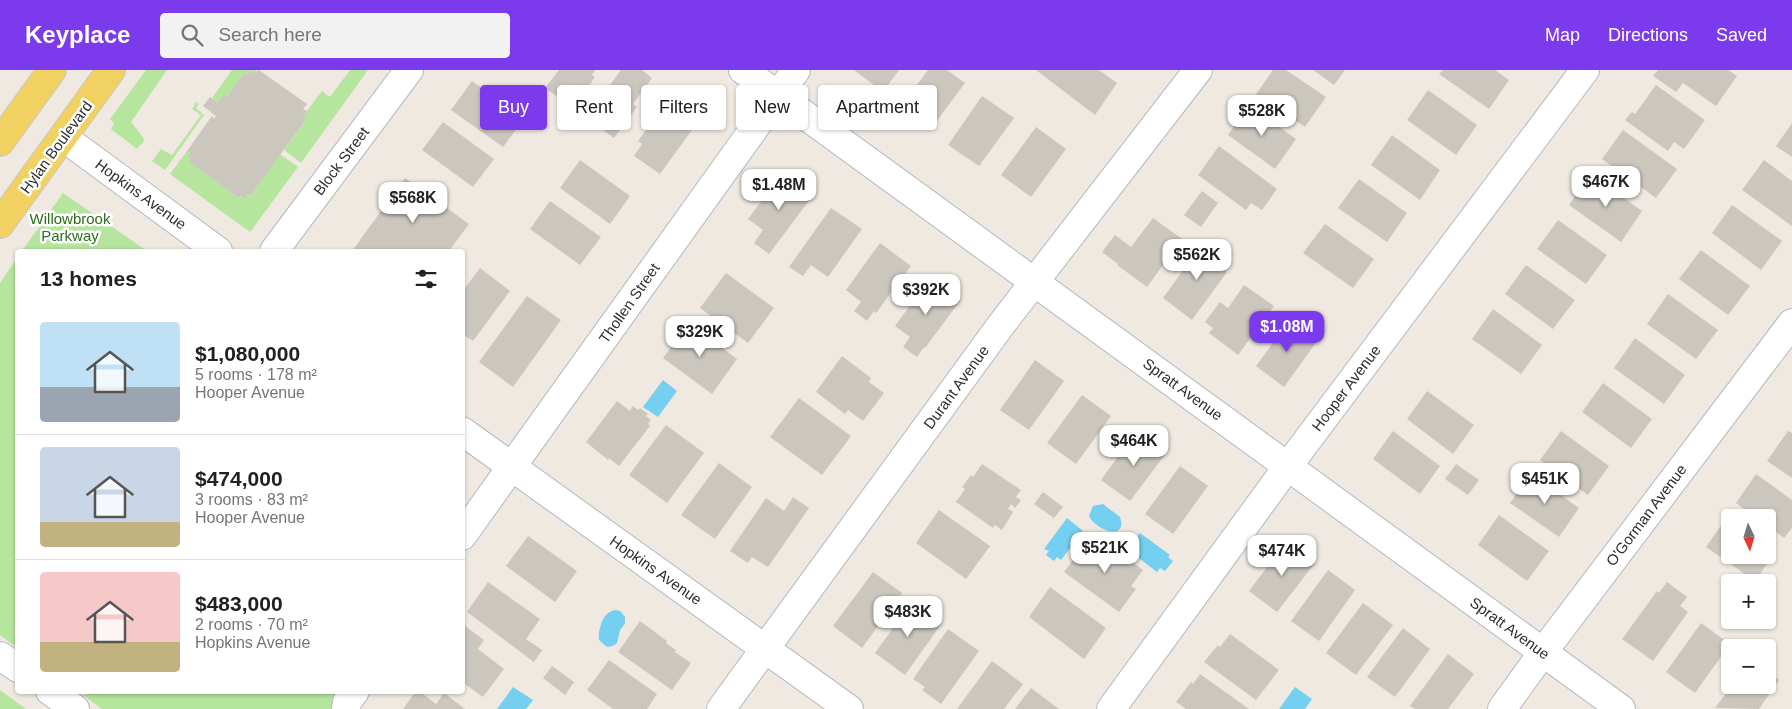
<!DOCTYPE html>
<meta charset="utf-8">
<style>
body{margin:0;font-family:Arial,sans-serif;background:#f2f2f2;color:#202124;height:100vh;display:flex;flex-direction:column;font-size:19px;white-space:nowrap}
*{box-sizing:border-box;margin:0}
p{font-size:16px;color:#757577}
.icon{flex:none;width:28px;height:28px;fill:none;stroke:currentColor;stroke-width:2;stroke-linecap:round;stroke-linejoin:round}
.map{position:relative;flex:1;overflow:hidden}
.panel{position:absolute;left:15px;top:179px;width:450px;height:445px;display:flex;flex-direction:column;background:#fff;border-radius:5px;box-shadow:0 1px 4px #0004}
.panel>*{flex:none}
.banner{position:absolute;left:480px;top:15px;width:475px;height:45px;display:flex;gap:10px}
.needle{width:32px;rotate:176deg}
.controls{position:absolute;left:1721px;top:439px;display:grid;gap:10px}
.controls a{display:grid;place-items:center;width:55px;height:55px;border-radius:5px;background:#fff;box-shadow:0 1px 4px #0004;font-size:25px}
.price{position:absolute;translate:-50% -42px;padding:0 11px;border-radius:10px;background:#fff;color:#222;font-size:16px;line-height:32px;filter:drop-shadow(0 1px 2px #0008)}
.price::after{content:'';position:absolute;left:50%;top:30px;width:15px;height:11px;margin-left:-8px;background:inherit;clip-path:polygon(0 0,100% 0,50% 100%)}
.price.on{background:#7c3aed;color:#fff}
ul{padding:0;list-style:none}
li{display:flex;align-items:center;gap:15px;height:125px;padding:0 25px}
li+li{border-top:1px solid #e0e0e0}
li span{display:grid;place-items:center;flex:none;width:140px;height:100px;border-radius:5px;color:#555}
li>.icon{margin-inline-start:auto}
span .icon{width:60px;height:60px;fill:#fffc;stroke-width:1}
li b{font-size:21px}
h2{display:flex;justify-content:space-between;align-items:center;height:60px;padding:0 25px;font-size:21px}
.chip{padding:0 18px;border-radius:5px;background:#fff;box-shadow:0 1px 4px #0004;font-size:18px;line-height:45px}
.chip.on{background:#7c3aed;color:#fff}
header{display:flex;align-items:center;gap:30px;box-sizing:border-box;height:70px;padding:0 25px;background:#7c3aed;color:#fff}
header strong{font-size:24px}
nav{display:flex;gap:28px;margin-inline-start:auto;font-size:18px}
.search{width:350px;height:45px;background:#f2f2f2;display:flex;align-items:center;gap:12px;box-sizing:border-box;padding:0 18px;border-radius:5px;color:#757577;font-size:19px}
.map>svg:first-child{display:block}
.green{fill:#b6e59e}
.water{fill:#75cff0}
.building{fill:#cbc7bf}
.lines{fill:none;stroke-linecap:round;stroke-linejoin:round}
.minor-casing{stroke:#b4b7c1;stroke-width:30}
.primary-casing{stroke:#c9c9c9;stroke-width:30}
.minor{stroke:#fff;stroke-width:28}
.primary{stroke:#f2d163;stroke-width:28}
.labels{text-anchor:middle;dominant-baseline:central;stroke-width:5;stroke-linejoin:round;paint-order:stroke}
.street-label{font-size:15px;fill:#2e2e2e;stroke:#fff}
.park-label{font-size:15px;fill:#2c6e1b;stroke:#fff}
</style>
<header>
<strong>Keyplace</strong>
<div class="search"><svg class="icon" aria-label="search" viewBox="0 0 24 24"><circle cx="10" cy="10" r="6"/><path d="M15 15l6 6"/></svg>Search here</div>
<nav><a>Map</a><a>Directions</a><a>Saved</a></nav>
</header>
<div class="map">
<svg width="1792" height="639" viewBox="0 0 1792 639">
<rect width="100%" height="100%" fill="#efe9e1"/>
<path class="green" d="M146 0H167L131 52 143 67 144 71 137 79 111 59 114 53 110 49Z
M232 0H257L254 3 250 0 247 4 245 2 227 26 224 25 218 33 212 28Z
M350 0H368L301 93 284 80 307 48 304 45 322 21 330 27Z
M196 32 199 34 196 38 204 45 165 100 152 91 161 79 172 85 201 45 192 39Z
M187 81 190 83 187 86 191 89 190 92 239 128 247 124 250 126 280 84 298 97 250 162 170 104Z
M63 123 147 181H22Z
M17 188V578L0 565V213Z
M0 620 26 639H0Z
M78 621H339L335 628 332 639H102Z"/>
<path class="water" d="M663 310 677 321 658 347 643 337Z
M1103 434 1120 447C1128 471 1096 461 1089 446L1093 436Z
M1067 448 1083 461 1061 490 1057 487 1054 491 1046 485 1049 481 1044 479Z
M1140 463 1170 485 1168 487 1173 491 1165 501 1160 498 1157 502 1127 479Z
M616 540 620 541 625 547V554C623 556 621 558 620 561 616 571 621 575 607 577L599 570C598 559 603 541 616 540Z
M513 617 533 630 526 639H497Z
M1295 617 1312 629 1305 639H1279Z"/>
<path class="building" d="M250 0 254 3 259 0 307 34 303 39 307 41 304 45 307 48 250 126 247 124 244 128 241 126 239 128 189 92 191 89 187 86 190 83 187 81 212 46 214 49 216 46 203 36 210 27 218 33 224 24 227 26 245 2 247 4Z
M559 0H595L592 5 595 7 573 38 545 18Z
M621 0H642L652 8 633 34 637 37 614 68 586 48Z
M854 0H899L883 22Z
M928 0H947L965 13 930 60 900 38Z
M1036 0H1099L1117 13 1095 45Z
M1273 0H1286L1326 27 1305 57 1256 24Z
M1313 0H1345L1334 15Z
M1443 0H1495L1509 10 1489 39 1439 4Z
M1658 0H1728L1737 6 1716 36 1683 13 1676 22 1653 6Z
M472 11 524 49 503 77 451 40Z
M1656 15 1705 50 1684 79 1674 72 1668 81 1625 50 1632 42 1635 44Z
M1428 20 1477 55 1456 85 1407 50Z
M674 21 705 42 660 104 634 86 642 74 638 71Z
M982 26 1014 48 979 96 948 75Z
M1249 35 1296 69 1275 99 1228 65Z
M443 52 494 89 473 117 422 80Z
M1792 53V87L1776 76Z
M1036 57 1066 79 1031 127 1001 105Z
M1623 60 1677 99 1656 128 1602 89Z
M1392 65 1440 100 1420 130 1371 95Z
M1219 76 1277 119 1262 140 1251 133 1246 140 1198 105Z
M580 90 630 126 610 154 560 118Z
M1764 90 1792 111V156L1742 120Z
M783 102 814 124 769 184 754 173 763 160 748 149Z
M1590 104 1642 141 1621 172 1569 135Z
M405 108 469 154 449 181H352Z
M1359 109 1407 143 1387 172 1338 138Z
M1202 121 1218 133 1201 157 1184 145Z
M550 131 601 167 580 195 530 159Z
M1732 135 1782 171 1761 200 1712 163Z
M831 138 862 159 828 207 811 195 803 206 789 197Z
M1153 148 1182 169 1147 217 1117 195 1118 194 1102 182 1115 165 1131 177Z
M1558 150 1607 185 1586 214 1537 179Z
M1325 154 1374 189 1353 218 1303 183Z
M1208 171 1226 185 1218 195 1227 202 1192 250 1163 228 1197 181 1200 182Z
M880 173 911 196 876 243 874 241 867 251 854 241 861 232 846 220Z
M1701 180 1750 216 1728 245 1679 209Z
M1526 195 1575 230 1553 259 1505 224Z
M480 198 510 221 473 271 462 264V222Z
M726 203 774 238 748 273 700 238Z
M930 208 960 231 925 278 924 277 917 287 903 277 910 267 895 256Z
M1244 215 1274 236 1238 285 1209 263 1213 258 1205 252 1220 232 1228 238Z
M1668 224 1718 260 1696 289 1647 254Z
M527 226 561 250 513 317 479 292Z
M1493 239 1542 275 1521 304 1472 269Z
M1290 249 1318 270 1284 317 1256 296Z
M689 253 737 289 712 324 663 288Z
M1635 268 1685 305 1664 334 1614 298Z
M842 286 871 308 869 312 884 323 863 351 848 340 845 344 816 322Z
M1035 290 1064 311 1029 360 1000 340Z
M1603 313 1652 349 1631 378 1582 342Z
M1427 321 1474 355 1453 384 1407 349Z
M1082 325 1111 346 1076 394 1047 373Z
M799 328 851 366 822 405 770 367Z
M617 331 630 341 633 336 638 340 640 338 648 344 646 346 651 350 648 354 650 356 619 396 609 388 608 390 586 372Z
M666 355 704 383 667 433 629 405Z
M1393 361 1440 396 1420 424 1373 389Z
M1561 361 1609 396 1588 425 1540 390Z
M1788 361 1792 363V408L1767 391Z
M1142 364 1167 382 1130 431 1101 410 1127 374 1132 378Z
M719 393 752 417 715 469 681 445Z
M982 394 1021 420 1016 427 1021 430 1015 438 1011 434 1008 439 1013 442 1002 460 995 455 993 458 956 432 965 419 962 417 971 405 973 407Z
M1456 394 1479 410 1468 425 1445 409Z
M1180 396 1208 416 1173 464 1145 444Z
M1531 404 1579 438 1559 467 1510 433Z
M1756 404 1792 430V458L1784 468 1768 456V448H1756L1736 433Z
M1043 422 1063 437 1054 448 1034 434Z
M793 427 809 438 768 497 752 487 748 493 730 481 766 428 784 441Z
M939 440 990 476 966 509 916 473Z
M1499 445 1549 481 1527 511 1478 475Z
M1727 447 1730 449V485H1768V475L1776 481 1755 511 1706 477Z
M528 466 577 501 555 532 506 496Z
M1086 472 1101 484 1108 474 1143 500 1131 516 1136 519 1119 542 1064 502Z
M1286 472 1315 493 1277 542 1249 521Z
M1328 500 1355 520 1319 571 1291 551Z
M873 502 902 523 862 578 833 556Z
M488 512 540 549 526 569 542 580 534 592 467 542Z
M1667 512 1687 527 1680 536 1688 542 1653 591 1622 569 1657 521 1659 523Z
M1050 517 1106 558 1084 589 1029 547Z
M912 532 942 553 905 605 875 583Z
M1363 533 1393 555 1356 605 1326 583Z
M640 551 667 571 666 573 676 580 675 582 691 593 672 620 618 582Z
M1701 553 1730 574 1695 623 1666 602Z
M464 555 484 570 478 579 504 599 483 627 462 612Z
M1403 558 1430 579 1395 627 1367 607Z
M948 559 979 581 941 634 922 620 925 617 913 609Z
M1230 564 1279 600 1256 630 1204 592 1218 575 1220 577Z
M1448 584 1474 604 1448 639H1415L1410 636Z
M609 590 657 624 647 639H613L587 620Z
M992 591 1023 614 1004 639H957Z
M552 596 574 612 565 625 543 608Z
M1768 602 1779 610 1759 639 1715 638 1732 615H1768Z
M1200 604 1249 639H1186L1176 632 1191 612 1193 614Z
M1031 618 1059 639H1015Z
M416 621H419L436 634 444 623 465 639H403Z"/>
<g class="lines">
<g class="minor-casing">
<path id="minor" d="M743 0 1621 639
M63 67 218 181
M274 181 409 0
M462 361 849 639
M462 466 796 0
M0 586 18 598
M50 621 75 639
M346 639 347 632 355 621
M721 639 1001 255 1198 0
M1111 639 1288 396 1585 0
M1502 639 1543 582 1792 253"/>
</g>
<g class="primary-casing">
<path id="primary" d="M0 72 52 0
M0 154 111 0"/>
</g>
<use href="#minor" class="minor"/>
<use href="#primary" class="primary"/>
</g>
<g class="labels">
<g class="street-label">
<text transform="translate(56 77) rotate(-54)">Hylan Boulevard</text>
<text transform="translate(341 91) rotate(-53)">Block Street</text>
<text transform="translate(141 124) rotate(36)">Hopkins Avenue</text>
<text transform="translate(629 233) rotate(-55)">Thollen Street</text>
<text transform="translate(956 317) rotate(-54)">Durant Avenue</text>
<text transform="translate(1346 318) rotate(-53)">Hooper Avenue</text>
<text transform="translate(1183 319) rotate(36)">Spratt Avenue</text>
<text transform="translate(1646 445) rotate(-53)">O'Gorman Avenue</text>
<text transform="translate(656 500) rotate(35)">Hopkins Avenue</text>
<text transform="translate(1510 558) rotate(36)">Spratt Avenue</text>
</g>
<g class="park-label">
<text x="70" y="148">Willowbrook<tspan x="70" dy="17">Parkway</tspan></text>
</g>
</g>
</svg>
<div class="controls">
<a><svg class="needle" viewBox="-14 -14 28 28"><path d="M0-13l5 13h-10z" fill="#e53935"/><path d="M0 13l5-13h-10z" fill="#757577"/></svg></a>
<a>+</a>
<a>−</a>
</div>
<b class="price" style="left:1262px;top:67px">$528K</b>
<b class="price" style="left:1606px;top:138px">$467K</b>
<b class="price" style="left:779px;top:141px">$1.48M</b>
<b class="price" style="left:413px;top:154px">$568K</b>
<b class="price" style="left:1197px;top:211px">$562K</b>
<b class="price" style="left:926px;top:246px">$392K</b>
<b class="price on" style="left:1287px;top:283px">$1.08M</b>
<b class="price" style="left:700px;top:288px">$329K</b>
<b class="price" style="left:1134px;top:397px">$464K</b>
<b class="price" style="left:1545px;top:435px">$451K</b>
<b class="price" style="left:1105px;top:504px">$521K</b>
<b class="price" style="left:1282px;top:507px">$474K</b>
<b class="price" style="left:908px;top:568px">$483K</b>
<div class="banner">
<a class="chip on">Buy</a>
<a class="chip">Rent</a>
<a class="chip">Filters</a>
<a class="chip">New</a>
<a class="chip">Apartment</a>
</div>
<section class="panel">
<h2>13 homes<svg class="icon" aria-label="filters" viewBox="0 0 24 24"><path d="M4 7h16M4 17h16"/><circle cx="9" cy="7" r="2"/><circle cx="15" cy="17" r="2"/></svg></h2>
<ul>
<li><span style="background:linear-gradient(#bfe0f5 65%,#9aa5b1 0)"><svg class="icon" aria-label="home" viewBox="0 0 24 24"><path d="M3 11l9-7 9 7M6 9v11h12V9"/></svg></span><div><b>$1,080,000</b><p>5 rooms · 178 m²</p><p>Hooper Avenue</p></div></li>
<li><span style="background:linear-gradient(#c9d6e8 75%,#c2b280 0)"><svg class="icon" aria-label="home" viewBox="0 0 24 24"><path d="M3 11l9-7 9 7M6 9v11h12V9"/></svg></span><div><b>$474,000</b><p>3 rooms · 83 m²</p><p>Hooper Avenue</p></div></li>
<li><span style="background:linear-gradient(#f6c9c9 70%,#c2b280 0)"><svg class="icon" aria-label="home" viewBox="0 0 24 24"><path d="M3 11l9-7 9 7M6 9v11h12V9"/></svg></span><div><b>$483,000</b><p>2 rooms · 70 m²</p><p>Hopkins Avenue</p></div></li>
</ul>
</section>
</div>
